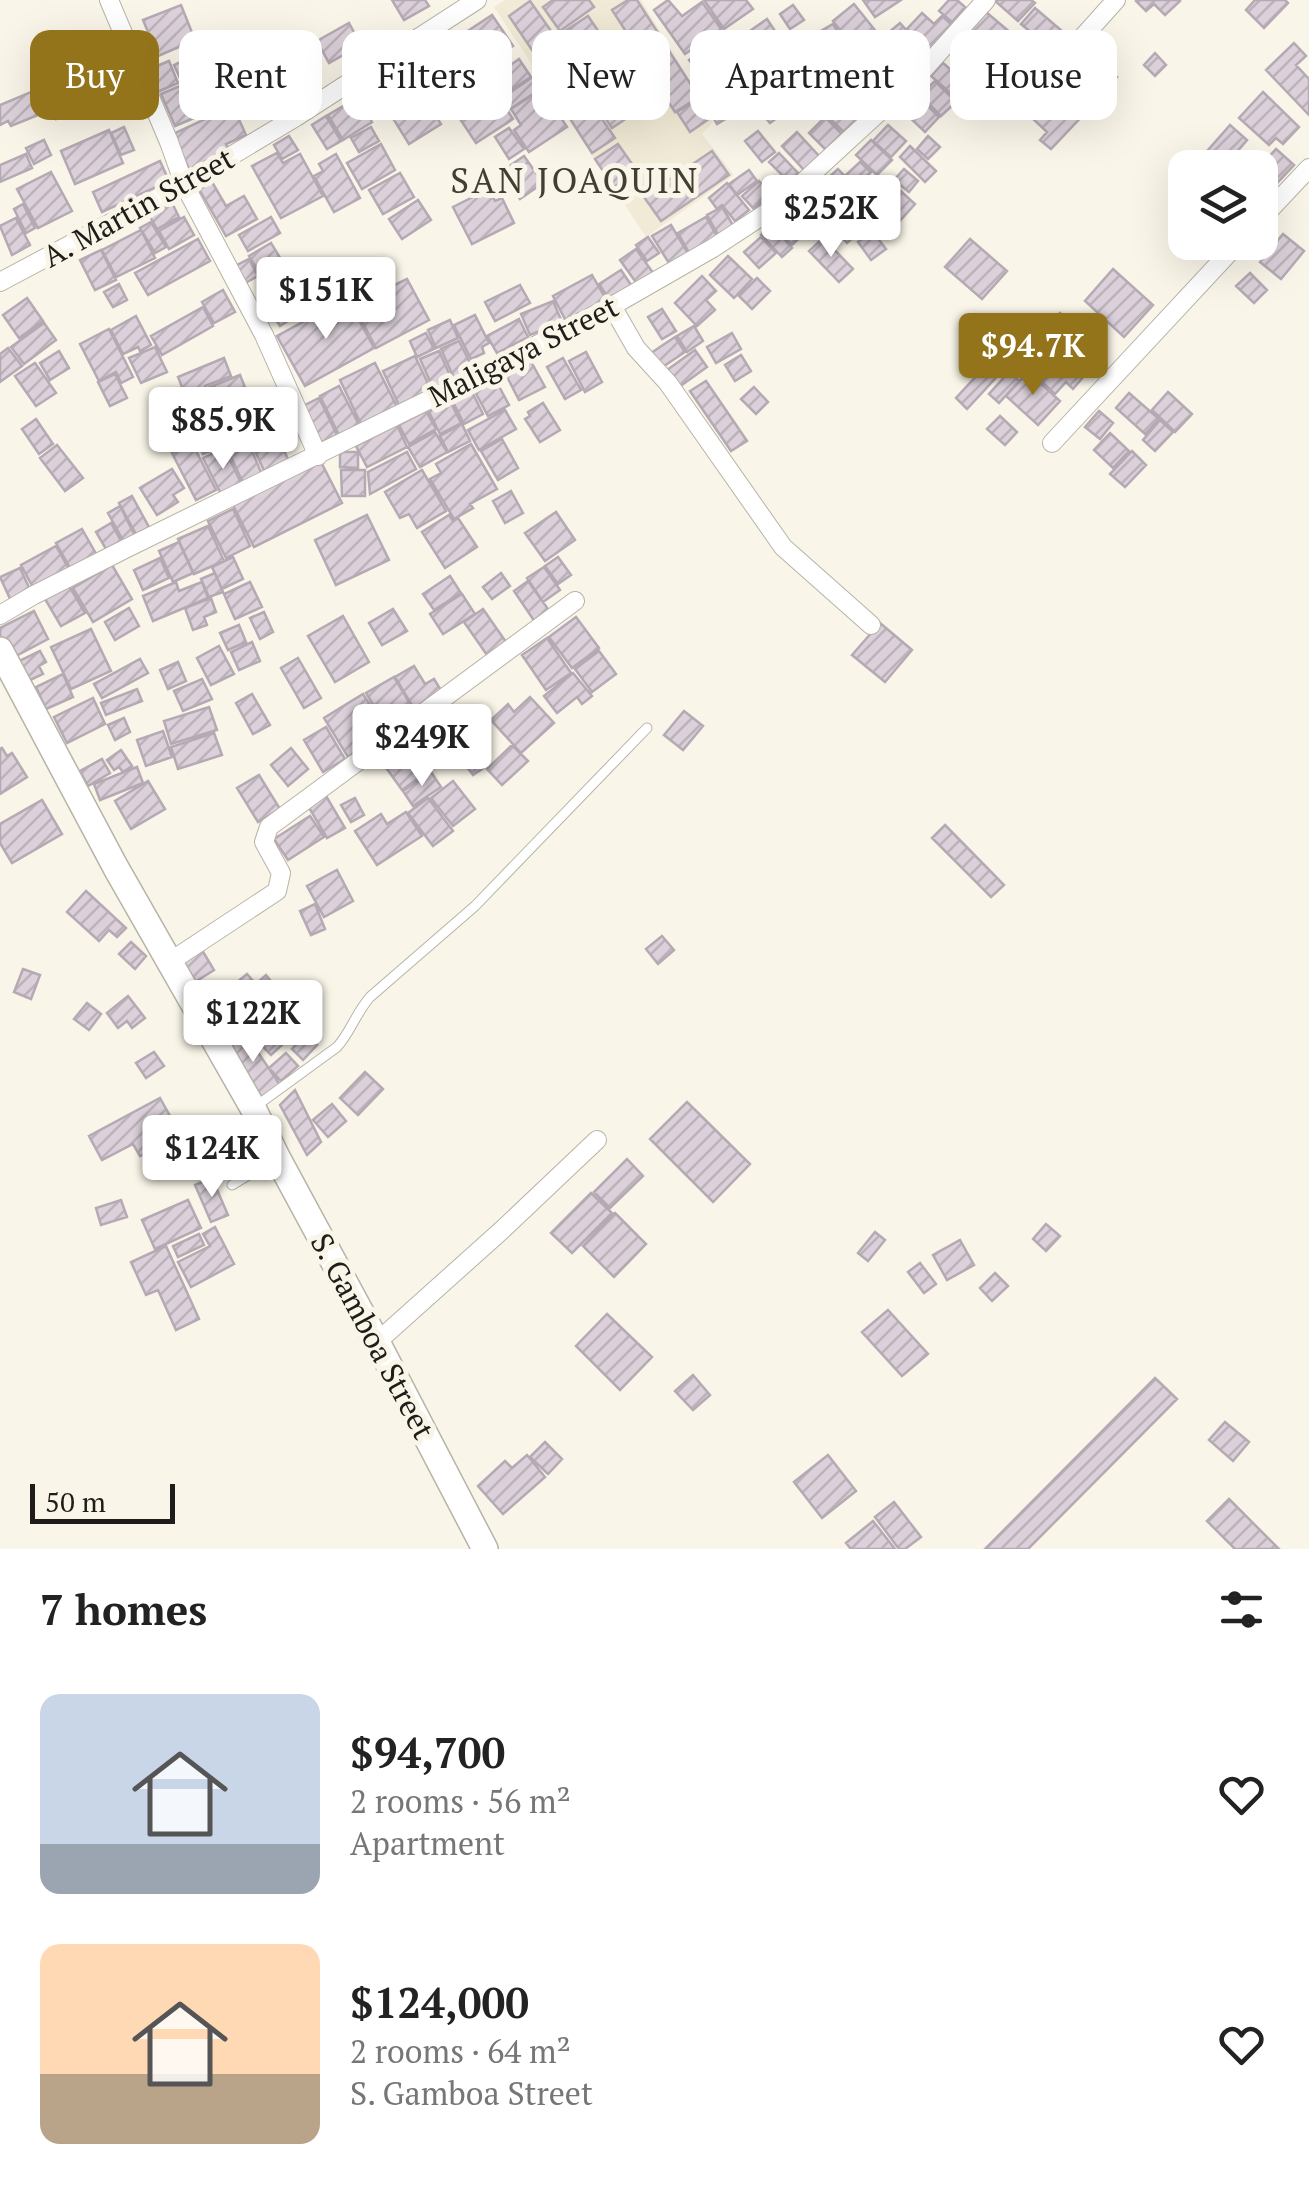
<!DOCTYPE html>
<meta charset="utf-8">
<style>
body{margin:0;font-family:"PT Serif",serif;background:#f2f2f2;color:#222;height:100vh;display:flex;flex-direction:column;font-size:38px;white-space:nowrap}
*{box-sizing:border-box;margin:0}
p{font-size:32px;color:#767676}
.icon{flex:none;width:55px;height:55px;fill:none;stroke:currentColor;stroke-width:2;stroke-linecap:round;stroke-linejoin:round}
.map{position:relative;height:1549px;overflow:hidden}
.sheet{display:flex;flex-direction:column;background:#fff;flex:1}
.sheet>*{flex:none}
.guide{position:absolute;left:30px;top:30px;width:1250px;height:90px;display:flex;gap:20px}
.buttons{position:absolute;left:1168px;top:150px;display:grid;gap:20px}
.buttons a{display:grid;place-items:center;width:110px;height:110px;border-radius:20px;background:#fff;box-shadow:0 10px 40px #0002;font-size:50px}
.scale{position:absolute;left:30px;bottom:25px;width:145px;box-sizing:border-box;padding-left:10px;border:5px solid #1f1d19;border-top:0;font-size:28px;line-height:35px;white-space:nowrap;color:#1f1d19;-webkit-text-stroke:8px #f9f5e8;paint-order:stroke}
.price{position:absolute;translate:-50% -85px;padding:0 22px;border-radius:10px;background:#fff;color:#222;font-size:32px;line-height:65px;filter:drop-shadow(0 2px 5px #0008)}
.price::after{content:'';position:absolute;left:50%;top:60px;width:30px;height:22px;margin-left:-15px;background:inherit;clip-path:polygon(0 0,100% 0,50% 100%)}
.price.selected{background:#94741b;color:#fff}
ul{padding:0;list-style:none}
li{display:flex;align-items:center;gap:30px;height:250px;padding:0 40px}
li span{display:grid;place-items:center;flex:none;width:280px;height:200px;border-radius:20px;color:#555}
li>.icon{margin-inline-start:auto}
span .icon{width:120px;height:120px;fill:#fffc;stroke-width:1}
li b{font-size:42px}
h2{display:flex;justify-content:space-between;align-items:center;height:120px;padding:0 40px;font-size:42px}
.pill{padding:0 35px;border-radius:20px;background:#fff;box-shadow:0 10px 40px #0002;font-size:35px;line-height:90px}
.pill.selected{background:#94741b;color:#fff}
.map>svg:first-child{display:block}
.built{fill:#f1ead6}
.building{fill:url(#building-hatch);stroke:#b5aab3;stroke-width:2.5}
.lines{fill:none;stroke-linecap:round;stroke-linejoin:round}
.lane-casing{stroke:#b7b3a7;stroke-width:11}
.street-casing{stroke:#b7b3a7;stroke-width:20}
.secondary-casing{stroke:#b7b3a7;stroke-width:28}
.lane{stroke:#fff;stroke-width:9}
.street{stroke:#fff;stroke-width:18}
.secondary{stroke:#fff;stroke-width:25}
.labels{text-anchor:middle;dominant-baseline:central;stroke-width:10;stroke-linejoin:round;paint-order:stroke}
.street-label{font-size:30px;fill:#1f1d19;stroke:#f9f5e8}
.quarter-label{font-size:35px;letter-spacing:2.5px;fill:#423e34;stroke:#f9f5e8}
</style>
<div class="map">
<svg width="1309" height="1549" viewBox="0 0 1309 1549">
<defs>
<pattern id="building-hatch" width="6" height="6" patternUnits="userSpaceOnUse" patternTransform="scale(2.5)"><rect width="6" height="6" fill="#dcd1da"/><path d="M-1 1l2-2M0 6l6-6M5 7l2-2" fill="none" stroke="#bcb3ba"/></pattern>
</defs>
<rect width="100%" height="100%" fill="#f9f5e8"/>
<path class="built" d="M505 0H641L714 121 702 134 734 175 646 237 494 7Z"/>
<path class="building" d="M392 0H425L429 6 404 20Z
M553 0H589L594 7 560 31 543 7Z
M628 0H637L669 50 647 64 612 10Z
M668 0 682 16 702 2 721 29 685 54 654 10Z
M704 0H746L753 9 724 29Z
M863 0H901L875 17Z
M949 0H957L965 7 952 22 939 11Z
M994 0H1031L1035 3 1018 21Z
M1137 0H1179L1180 1 1165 15 1154 4 1146 11 1136 1Z
M1255 0H1285L1288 3 1264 28 1246 10Z
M530 1 551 31 545 35 548 39 532 50 509 16Z
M854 4 878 34 856 51 833 21Z
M181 5 195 40 158 56 143 20Z
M793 5 804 20 790 29 780 14Z
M1035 8 1063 32 1050 48 1021 24Z
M986 12 1012 34 990 60 964 38Z
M922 13 934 24 942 16 953 26 931 51 907 29Z
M492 15 513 46 489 62 482 52 471 59 457 38Z
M588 16 603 38 557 68 542 46Z
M767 19 787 49 766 62 747 33Z
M349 23 361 45 329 63 317 41Z
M900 23 923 49 905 66 881 39Z
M833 24 855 60 819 81 798 44Z
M208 36 215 55 204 60 196 41Z
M1019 42 1040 61 1019 85 997 66Z
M1294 43 1306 56 1296 65 1309 79V115L1266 70Z
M451 44 477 88 453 102 427 58Z
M599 44 642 108 612 128 569 64Z
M89 45 98 66 71 78 62 57Z
M705 48 724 73 707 85 689 60Z
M1084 48 1117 77 1099 97 1066 68Z
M869 49 897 73 875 97 848 73Z
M299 51 314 77 288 92 273 66Z
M669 51 699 97 675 112 645 66Z
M199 53 206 68 181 80 174 65Z
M1155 53 1166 65 1155 76 1144 65Z
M519 59 531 77 503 95 492 78Z
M60 60 67 77 42 88 35 72Z
M116 61 129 90 94 104 81 76Z
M169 61 178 83 155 93 145 71Z
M943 63 969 86 957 99 931 76Z
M218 66 228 89 211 96 202 73Z
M771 68 797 103 770 123 761 112 753 117 736 94Z
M409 73 441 124 409 144 394 120 402 115 384 88Z
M534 76 542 88 510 109 502 98Z
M199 78 213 110 175 126 161 94Z
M78 79 89 105 56 119 45 93Z
M981 79 996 91 977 112 963 99Z
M850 80 878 107 849 137 821 110Z
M935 81 956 102 941 116 920 95Z
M732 87 744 108 717 124 705 103Z
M1059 87 1086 112 1051 149 1040 140 1047 132 1031 117Z
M38 89 48 111 11 126 8 121 0 125V105Z
M542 89 567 127 529 152 514 130 521 125 511 109Z
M483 90 494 107 502 102 513 119 476 143 460 119 476 109 469 99Z
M1263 92 1299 127 1283 144 1276 138 1269 145 1239 118Z
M357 98 372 122 343 140 328 115Z
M920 98 939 117 925 132 905 113Z
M697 100 709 119 690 132 677 112Z
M591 103 615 138 592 153 569 117Z
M233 106 246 135 226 144 230 152 190 171 173 134Z
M326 116 341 141 327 149 312 125Z
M825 117 842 134 826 150 809 133Z
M888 125 906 141 891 157 873 141Z
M1230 125 1247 140 1223 168H1214L1202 157Z
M124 127 134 150 121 155 111 133Z
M371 127 379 141 359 152 351 138Z
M509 128 524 149 509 159 495 137Z
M109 130 123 163 75 184 61 151Z
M758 131 775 152 762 162 745 141Z
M797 132 819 156 804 170 782 146Z
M289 136 298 150 282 159 274 145Z
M928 136 940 147 928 159 917 149Z
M44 140 51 155 34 164 26 148Z
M871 140 892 160 877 175 856 155Z
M381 144 395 170 362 189 347 163Z
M618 144 637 171 614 187 595 159Z
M910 146 936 171 925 182 900 157Z
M1276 149 1294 165 1260 201 1259 168Z
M712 151 729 175 661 221 644 197Z
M277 153 283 163 300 154 323 196 281 218 252 166Z
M779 153 798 173 789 182 769 162Z
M26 154 32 168 0 182V165Z
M336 154 360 198 334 212 314 176 323 171 319 164Z
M524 156 543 183 520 199 501 172Z
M160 161 169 181 102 212 93 192Z
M860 162 871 172 856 186 846 175Z
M838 169 852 184 841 194 827 179Z
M904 169 918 181 909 192 894 180Z
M749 170 757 181 737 195 729 184Z
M51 172 72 211 38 228 17 189Z
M400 173 414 197 383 214 369 190Z
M824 179 838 197 822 210 807 192Z
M759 181 770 194 754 209 742 196Z
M212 182 226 206 244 196 257 219 226 236 199 189Z
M727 183 749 210 735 221 722 205 717 209 709 198Z
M894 185 915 204 897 224 876 205Z
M489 189 495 201 502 198 514 223 472 244 453 207Z
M802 195 825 220 812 232 789 206Z
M418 200 431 220 402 239 389 219Z
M840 200 864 228 847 243 823 215Z
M172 203 179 217 157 229 149 215Z
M23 204 35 228 26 233 14 209Z
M722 207 734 227 719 236 707 215Z
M788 208 809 229 792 245 772 223Z
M184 217 194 235 169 249 159 231Z
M271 217 280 233 248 251 239 235Z
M706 217 719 240 691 256 678 233Z
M16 218 30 245 12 255 0 226Z
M151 222 166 247 155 253 140 228Z
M671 225 690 257 672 268 652 236Z
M771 225 792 248 782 257 761 235Z
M141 230 155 258 116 277 102 250Z
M872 231 886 249 871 260 858 242Z
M1283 234 1304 251 1281 279 1260 262Z
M648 237 659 253 647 261 636 245Z
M761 237 776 253 759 268 744 252Z
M823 238 853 269 839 282 809 251Z
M198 239 210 261 148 295 135 273Z
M970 239 1007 271 982 299 945 267Z
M271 243 285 266 263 279 249 256Z
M636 249 656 277 640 288 620 260Z
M101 250 116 280 95 290 80 260Z
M728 256 752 279 734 298 710 275Z
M249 259 258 276 245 283 235 266Z
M298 268 319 301 280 326 259 293Z
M1113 269 1153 305 1124 337 1085 301Z
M621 270 633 288 611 302 599 284Z
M1250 273 1267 290 1254 303 1236 286Z
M592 275 608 303 568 325 553 296Z
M702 276 716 291 706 300 715 310 697 326 675 303Z
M757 278 770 291 752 309 739 296Z
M371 279 378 293 407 279 429 320 376 348 347 292Z
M119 284 127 300 113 307 104 292Z
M520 285 530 303 495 321 485 302Z
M223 290 235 312 214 323 202 302Z
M27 298 43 321 19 338 3 315Z
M347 298 374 348 305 386 277 336Z
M553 301 562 322 530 335 521 314Z
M203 307 213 326 162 355 151 336Z
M662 309 676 331 662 339 648 317Z
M1060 313 1095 347 1080 362 1045 329Z
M475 315 489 343 482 347 484 353 471 359 454 325Z
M136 316 151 345 140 351 138 347 123 354 111 330Z
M519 319 528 337 497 353 487 336Z
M450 320 458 338 436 348 428 330Z
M44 323 56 340 24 364 11 347Z
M694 326 703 341 687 352 677 336Z
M109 329 133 377 121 383 116 372 99 381 80 344Z
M426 333 434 349 417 357 410 341Z
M732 333 741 349 716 363 707 347Z
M675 337 685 352 661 368 651 353Z
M459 341 473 369 454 378 441 349Z
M1048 343 1084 376 1073 389 1066 382 1055 394 1026 367Z
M1005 345 1016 356 967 409 956 398Z
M155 347 167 372 141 383 129 358Z
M8 348 22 366 0 382V354Z
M695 350 707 367 679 387 667 370Z
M59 351 69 368 50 380 40 363Z
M439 351 452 380 433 388 420 359Z
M586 352 602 382 585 392 569 361Z
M741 355 751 371 735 381 725 365Z
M415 356 431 390 399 405 383 371Z
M224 358 231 376 205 386 221 427 201 435 178 377Z
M529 358 545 387 519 400 504 371Z
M563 358 581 390 565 399 547 367Z
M35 363 56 393 36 406 15 376Z
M375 363 397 407 361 424 340 380Z
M1009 372 1019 381 999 403 989 394Z
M1028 372 1060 401 1038 425 1006 396Z
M115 374 127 398 110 406 98 382Z
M240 375 255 412 223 425 208 388Z
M494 377 509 405 488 416 473 388Z
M706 381 747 441 731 451 690 391Z
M339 386 359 425 339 435 320 396Z
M469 386 483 414 464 424 450 396Z
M754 387 768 402 756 414 741 399Z
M1168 392 1192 414 1175 432 1152 410Z
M1129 393 1159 419 1145 434 1116 408Z
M319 398 337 435 316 445 299 408Z
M450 401 461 423 440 434 429 412Z
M277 402 291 432 267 443 260 428 248 433 242 419Z
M543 403 560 430 540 442 525 419 530 416 528 412Z
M505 410 516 429 479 450 468 430Z
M426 411 436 429 409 444 399 425Z
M1099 411 1113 423 1100 439 1085 427Z
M1000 416 1017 432 1005 445 987 429Z
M36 419 53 444 39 454 22 429Z
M1160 420 1173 432 1155 451 1143 440Z
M462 424 470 441 448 452 440 436Z
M397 425 407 447 367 467 356 446Z
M435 432 447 452 420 467 408 447Z
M218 433 223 445 203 454 198 442Z
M1110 433 1129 451 1113 468 1094 450Z
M247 439 263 477 244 485 227 448Z
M502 439 518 468 498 480 481 451Z
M280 441 290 464 266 475 256 453Z
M192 443 216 490 196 500 172 453Z
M471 444 497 489 470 504 473 508 454 519 430 479 441 473 436 464Z
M57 445 83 478 65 491 40 458Z
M224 448 243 487 222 496 203 458Z
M1132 451 1146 465 1125 487 1110 474Z
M340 452H358V468L340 467Z
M407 452 416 469 370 494 368 472Z
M321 462 342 503 254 547 233 505Z
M172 469 184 488 173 495 178 502 157 515 140 488Z
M341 470H365V496H342Z
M422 470 446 511 417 528 409 514 400 518 385 492Z
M511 491 523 513 505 523 493 501Z
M132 496 150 529 137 536 119 503Z
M120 506 135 536 124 542 108 513Z
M233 509 250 546 226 558 208 521Z
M556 512 575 540 545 561 525 533Z
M367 515 389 560 336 585 315 540Z
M449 515 453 521 458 518 477 547 445 568 422 532Z
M111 523 121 541 106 549 96 532Z
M208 526 224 561 194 574 178 539Z
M82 529 99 559 73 573 56 543Z
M179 542 193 573 173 582 159 551Z
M56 546 71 573 36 593 21 565Z
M233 557 243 579 222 589 212 567Z
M558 557 571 575 558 584 545 566Z
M160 558 169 578 143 590 134 570Z
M112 565 132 599 93 622 73 588Z
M544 567 560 590 543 602 527 578Z
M20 568 32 594 12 603 0 577Z
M215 573 223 592 209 597 201 579Z
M501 573 510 586 492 599 483 587Z
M450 576 461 593 434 610 423 594Z
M528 581 550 612 535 622 514 591Z
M176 582 179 591 202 582 208 598 153 621 143 596Z
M250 582 262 607 235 619 224 594Z
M69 586 85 613 61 626 45 599Z
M462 594 475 614 443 634 430 614Z
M211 598 216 612 204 617 207 625 193 630 185 608Z
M129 608 139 626 115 640 105 622Z
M393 609 407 631 382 645 369 623Z
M483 609 506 642 487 655 464 622Z
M34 611 48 639 12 658 0 635V628Z
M264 612 273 632 260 639 250 618Z
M343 616 369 662 335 682 308 636Z
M576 617 599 648 572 668 549 637Z
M880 623 912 650 885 682 852 655Z
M239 625 246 642 228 650 220 633Z
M91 629 111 671 71 689 51 647Z
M547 638 571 673 546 690 522 655Z
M252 642 260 661 239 670 231 652Z
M219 646 234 674 211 685 197 658Z
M40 651 46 662 39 666 43 674 26 682 17 662Z
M599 651 616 674 592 692 575 669Z
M298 658 321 698 304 708 281 668Z
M140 659 148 673 102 698 94 684Z
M178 662 186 681 168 689 160 670Z
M414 666 425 684 434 679 444 695 416 712 395 677Z
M573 673 592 696 582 704 577 697 557 713 544 696Z
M63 674 73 697 46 709 36 687Z
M394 677 415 712 387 728 366 693Z
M202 679 212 699 183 711 174 691Z
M137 689 142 701 106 715 101 703Z
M252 694 270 725 253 734 236 703Z
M363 694 387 732 348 757 324 718Z
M530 697 554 723 521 753 491 720 508 704 514 712Z
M93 698 105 724 67 743 54 717Z
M445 704 488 765 473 775 457 753 448 760 421 721Z
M209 707 217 730 171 744 164 721Z
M684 711 703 726 683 750 664 735Z
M124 718 130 732 115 740 108 725Z
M326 727 345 759 323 772 304 740Z
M415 728 440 763 402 790 387 769 392 765 383 751Z
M163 731 172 757 146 766 137 740Z
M214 733 222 755 178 769 171 747Z
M512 745 528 761 502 785 487 769Z
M2 748 7 756 12 753 27 777 0 794V749Z
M291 748 308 769 288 786 271 765Z
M121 750 132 766 123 772 119 767 114 770 107 760Z
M102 759 110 773 88 786 80 771Z
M137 767 143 783 100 800 94 784Z
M431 772 441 787 413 806 403 791Z
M259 775 280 809 258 822 237 788Z
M148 781 165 809 131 829 115 801Z
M453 781 475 809 453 826 431 798Z
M326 796 345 828 327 838 308 806Z
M355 798 364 815 351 822 341 805Z
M428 798 453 831 433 846 408 813Z
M42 800 62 834 12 863 0 843V824Z
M406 812 422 836 377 865 355 831 381 814 387 824Z
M310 816 324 837 288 860 274 839Z
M945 825 1004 885 991 897 932 838Z
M337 870 353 901 324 917 307 886Z
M86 891 126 928 117 937 109 930 99 941 67 912Z
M315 904 325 929 311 935 300 911Z
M662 936 674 950 658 964 646 949Z
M131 942 146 956 135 969 119 954Z
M202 950 214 970 195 982 182 963Z
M23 969 40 975 31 999 14 992Z
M247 974 256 984 266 975 280 992 252 1015 230 988Z
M227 991 247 1018 221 1037 202 1010Z
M128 996 145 1018 132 1028 127 1021 118 1028 107 1013Z
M87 1003 101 1014 89 1030 74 1019Z
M272 1005 297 1031 271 1055 246 1029Z
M245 1033 280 1085 261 1098 226 1045Z
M306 1034 317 1045 303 1060 292 1049Z
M154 1052 164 1066 146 1078 136 1063Z
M286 1053 298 1066 281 1081 269 1068Z
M365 1072 383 1089 358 1115 340 1098Z
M295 1090 321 1142 307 1155 280 1105Z
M160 1098 175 1125 161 1132 166 1142 140 1156 133 1144 102 1160 89 1136Z
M687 1102 750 1164 713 1202 650 1139Z
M332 1104 346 1121 328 1137 313 1120Z
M627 1159 643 1176 610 1208 594 1192Z
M212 1178 228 1215 211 1222 195 1185Z
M591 1193 612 1213 572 1253 551 1233Z
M121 1200 127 1217 101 1225 96 1208Z
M188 1200 201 1228 155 1249 142 1220Z
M615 1213 646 1244 614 1277 583 1246Z
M1046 1224 1060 1236 1046 1251 1033 1239Z
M215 1227 234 1264 191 1287 178 1262 210 1246 203 1234Z
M875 1232 885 1240 868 1261 858 1253Z
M199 1234 204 1245 178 1257 173 1246Z
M960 1240 974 1265 947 1280 933 1255Z
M166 1246 199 1319 176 1330 158 1290 146 1295 131 1262Z
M920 1263 936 1284 924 1293 908 1272Z
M995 1273 1008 1286 992 1301 980 1288Z
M888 1310 928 1354 902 1376 862 1332Z
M607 1314 652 1357 620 1390 576 1346Z
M693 1375 710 1395 693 1410 675 1391Z
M1155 1378 1177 1399 1028 1549H985Z
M1225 1422 1249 1442 1233 1461 1209 1440Z
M545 1442 562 1459 548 1474 530 1457Z
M527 1455 545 1477 503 1514 478 1486 505 1461 512 1468Z
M828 1455 856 1491 822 1518 794 1482Z
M1229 1499 1279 1549H1235L1207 1521Z
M894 1502 921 1537 905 1549H899L875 1517Z
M873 1521 895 1549H851L846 1543Z"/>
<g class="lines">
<g class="lane-casing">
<path id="lane" d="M256 1106 337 1047C350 1033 356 1013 370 997L475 906 647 728
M232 1185 275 1159"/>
</g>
<g class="street-casing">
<path id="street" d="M109 0 169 142 184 184 264 335 318 456
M1029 97 1116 0
M1260 220 1309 168
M0 282 184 184 296 117 477 0
M612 306 636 348 668 383 783 547 871 625
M1052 443 1239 242
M0 615 34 595 127 548 469 380 612 306 713 248 777 206 840 148 914 80 986 0
M171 961 277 891 281 873 264 842 269 827 575 601
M377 1342 502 1230 597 1140"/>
</g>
<g class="secondary-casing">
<path id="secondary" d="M0 650 116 868 253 1108 277 1157 377 1342 485 1549"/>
</g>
<use href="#lane" class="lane"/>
<use href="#street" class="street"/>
<use href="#secondary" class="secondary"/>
</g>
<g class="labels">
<g class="street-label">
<text transform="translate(138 207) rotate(-29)">A. Martin Street</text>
<text transform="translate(523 351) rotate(-27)">Maligaya Street</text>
<text transform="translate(373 1336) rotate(62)">S. Gamboa Street</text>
</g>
<g class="quarter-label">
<text x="575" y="180">SAN JOAQUIN</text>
</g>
</g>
</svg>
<div class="buttons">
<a><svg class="icon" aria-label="layers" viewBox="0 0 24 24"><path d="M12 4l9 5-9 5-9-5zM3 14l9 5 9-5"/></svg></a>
</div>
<div class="scale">50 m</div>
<b class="price" style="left:831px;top:260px">$252K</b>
<b class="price" style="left:326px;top:342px">$151K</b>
<b class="price selected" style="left:1033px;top:398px">$94.7K</b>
<b class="price" style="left:223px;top:472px">$85.9K</b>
<b class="price" style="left:422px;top:789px">$249K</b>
<b class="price" style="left:253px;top:1065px">$122K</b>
<b class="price" style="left:212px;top:1200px">$124K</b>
<div class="guide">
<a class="pill selected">Buy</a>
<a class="pill">Rent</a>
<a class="pill">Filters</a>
<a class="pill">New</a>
<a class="pill">Apartment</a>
<a class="pill">House</a>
</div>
</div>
<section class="sheet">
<h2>7 homes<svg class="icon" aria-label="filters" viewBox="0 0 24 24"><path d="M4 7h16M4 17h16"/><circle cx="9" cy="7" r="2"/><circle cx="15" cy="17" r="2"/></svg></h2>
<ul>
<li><span style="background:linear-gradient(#c9d6e8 75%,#9aa5b1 0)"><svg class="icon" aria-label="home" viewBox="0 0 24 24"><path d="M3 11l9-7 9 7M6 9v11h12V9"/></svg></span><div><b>$94,700</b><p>2 rooms · 56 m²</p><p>Apartment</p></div><svg class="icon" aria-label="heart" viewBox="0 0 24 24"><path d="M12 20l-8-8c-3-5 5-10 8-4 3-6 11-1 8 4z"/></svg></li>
<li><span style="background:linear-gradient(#ffd9b3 65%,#b9a48a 0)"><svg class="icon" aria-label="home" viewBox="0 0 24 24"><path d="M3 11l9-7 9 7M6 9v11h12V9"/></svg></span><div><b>$124,000</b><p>2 rooms · 64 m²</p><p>S. Gamboa Street</p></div><svg class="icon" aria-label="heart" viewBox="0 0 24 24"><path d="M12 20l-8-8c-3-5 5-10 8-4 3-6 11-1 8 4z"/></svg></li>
</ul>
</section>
